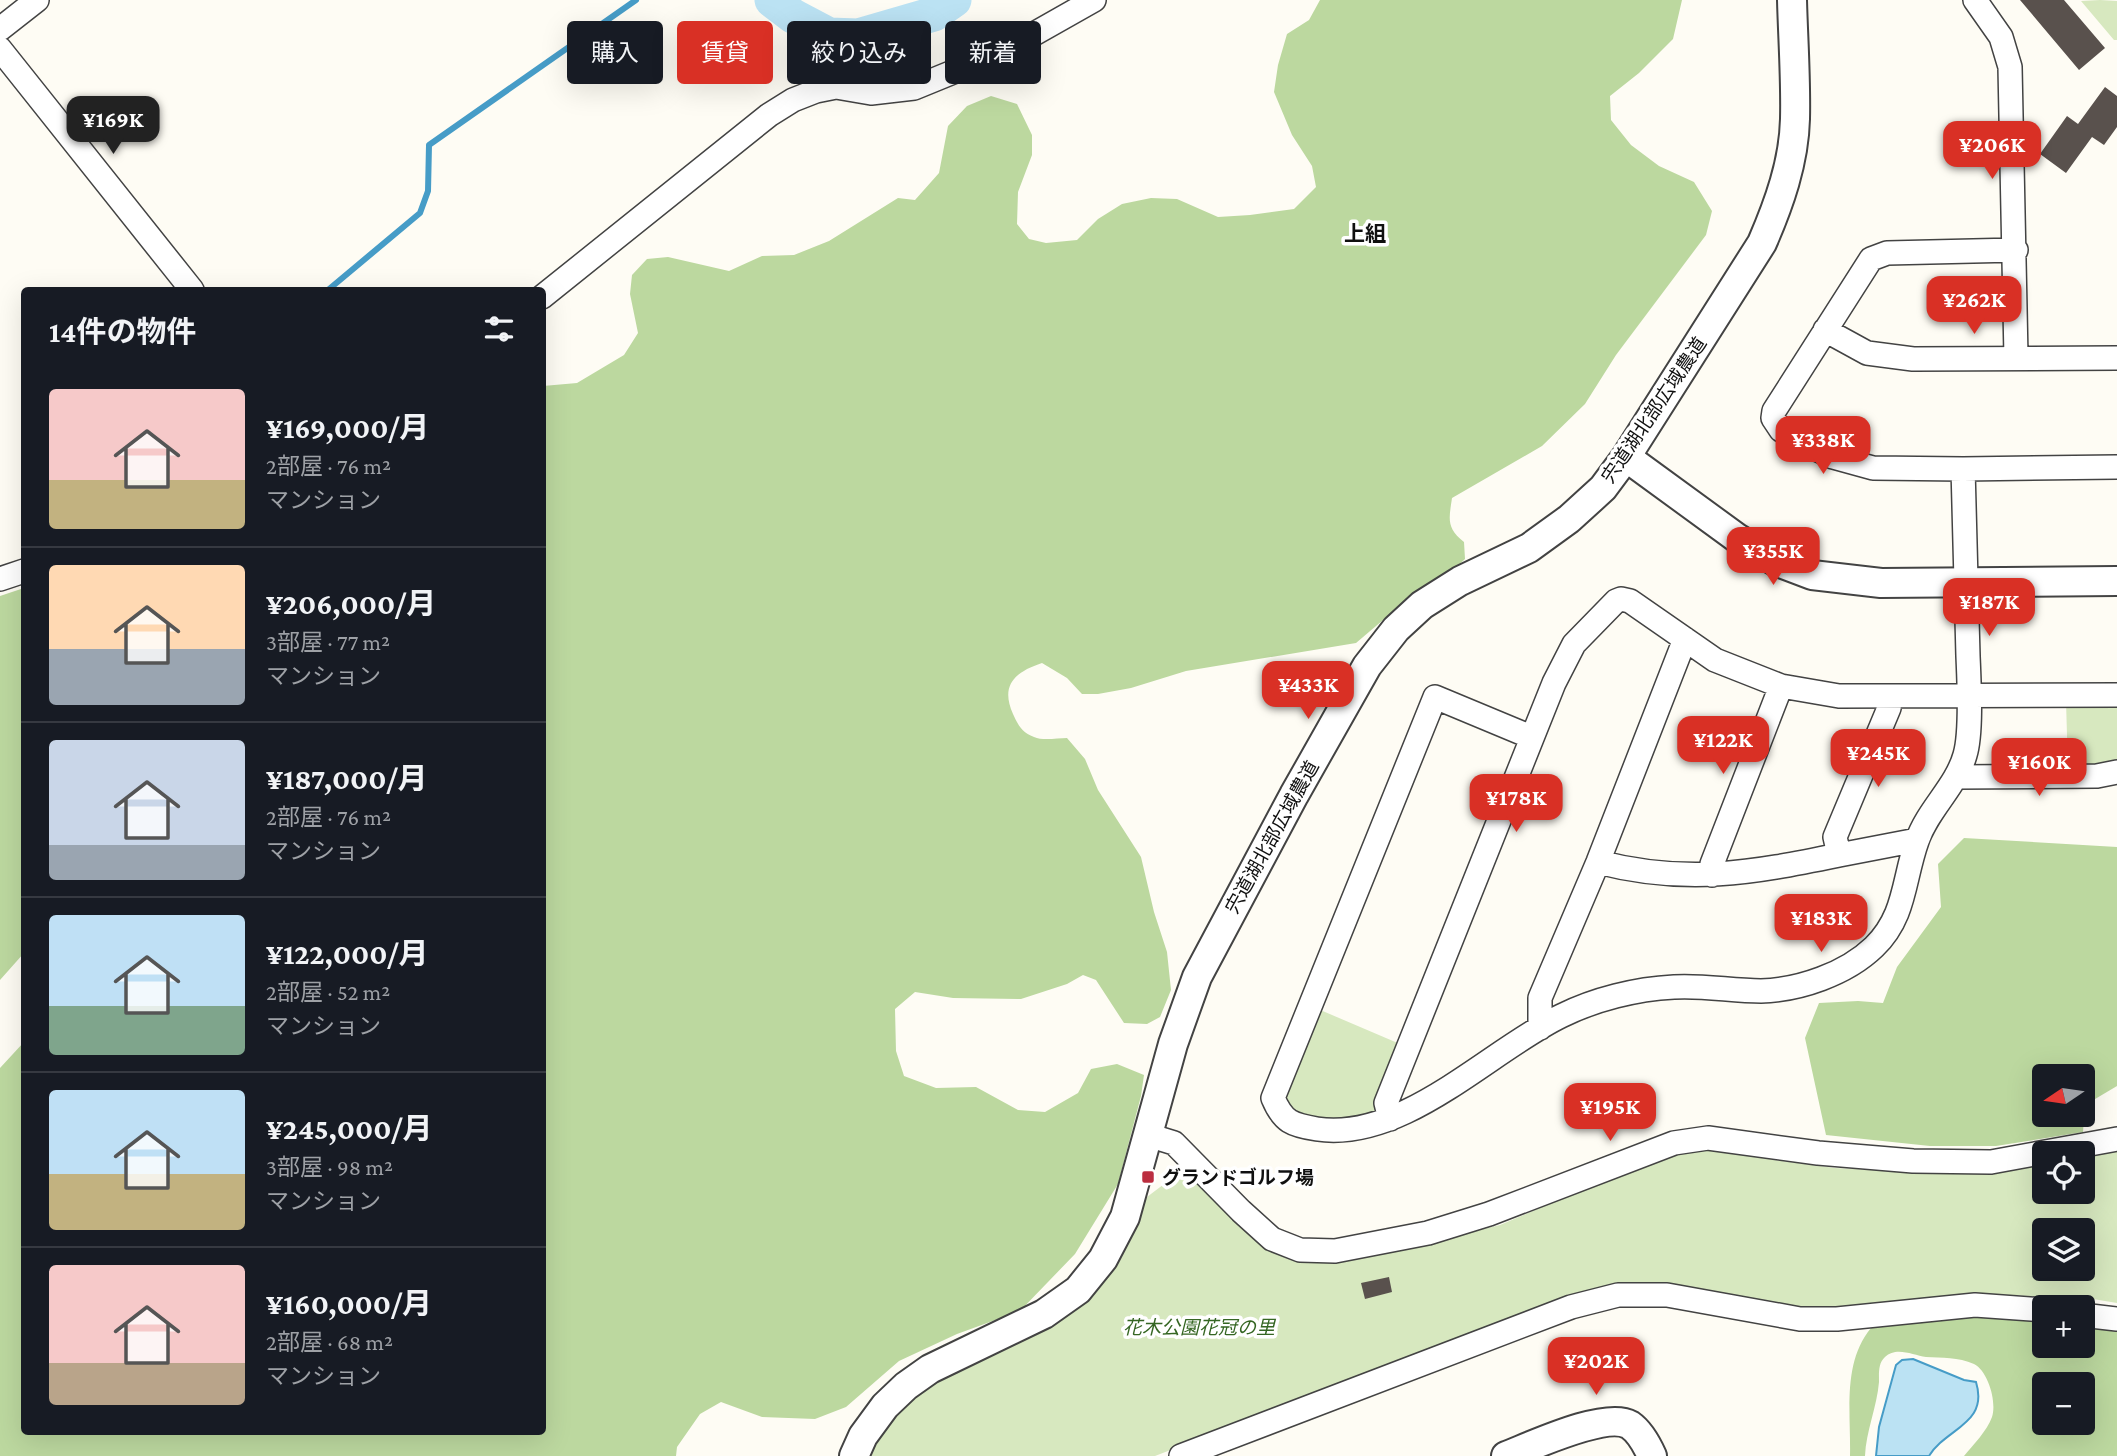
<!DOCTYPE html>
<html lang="ja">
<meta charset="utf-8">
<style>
body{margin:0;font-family:"Crimson Pro","Noto Sans JP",serif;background:#20242c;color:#f1f3f6;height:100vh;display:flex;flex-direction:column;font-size:26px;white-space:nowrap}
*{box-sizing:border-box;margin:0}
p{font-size:23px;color:#9ea1a6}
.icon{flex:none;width:38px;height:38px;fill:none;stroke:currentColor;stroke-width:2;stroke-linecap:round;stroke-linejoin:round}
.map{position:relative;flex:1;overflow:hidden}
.side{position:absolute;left:21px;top:287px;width:525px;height:1148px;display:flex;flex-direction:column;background:#171b24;border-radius:7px;box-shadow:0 7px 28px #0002}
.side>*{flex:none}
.hud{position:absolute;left:567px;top:21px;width:665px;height:63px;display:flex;gap:14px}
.needle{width:46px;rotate:257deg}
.controls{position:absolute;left:2032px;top:1064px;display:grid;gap:14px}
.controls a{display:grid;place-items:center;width:63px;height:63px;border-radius:7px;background:#171b24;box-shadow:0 7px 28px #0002;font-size:35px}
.price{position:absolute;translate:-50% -60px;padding:0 16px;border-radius:14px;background:#d93025;color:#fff;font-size:23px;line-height:46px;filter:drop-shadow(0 2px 4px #0008)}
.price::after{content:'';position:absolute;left:50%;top:42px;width:21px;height:16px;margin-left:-10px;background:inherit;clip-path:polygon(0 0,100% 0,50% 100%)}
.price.active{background:#222;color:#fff}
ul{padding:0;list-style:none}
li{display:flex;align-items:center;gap:21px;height:175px;padding:0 28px}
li+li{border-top:2px solid #363941}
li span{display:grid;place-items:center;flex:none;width:196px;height:140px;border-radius:7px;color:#555}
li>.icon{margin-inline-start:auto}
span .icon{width:84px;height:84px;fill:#fffc;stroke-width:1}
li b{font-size:30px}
h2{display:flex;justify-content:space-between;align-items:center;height:84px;padding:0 28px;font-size:30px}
.tag{padding:0 24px;border-radius:7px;background:#171b24;box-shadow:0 7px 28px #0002;font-size:24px;line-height:63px}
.tag.active{background:#d93025;color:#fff}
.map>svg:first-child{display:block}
.green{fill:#d7e8bf;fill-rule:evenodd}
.forest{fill:#bcd89f;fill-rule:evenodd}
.water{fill:#bbe2f3;stroke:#469cc7;stroke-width:2}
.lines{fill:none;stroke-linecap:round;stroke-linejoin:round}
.stream{stroke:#469cc7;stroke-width:6}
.river{stroke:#bbe2f3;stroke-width:35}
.building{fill:#59514d}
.minor-casing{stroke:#434343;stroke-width:26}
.tertiary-casing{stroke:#434343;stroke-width:32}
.minor{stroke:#fff;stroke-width:23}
.tertiary{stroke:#fff;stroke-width:28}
.poi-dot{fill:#bb2e3f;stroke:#fff;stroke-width:2.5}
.labels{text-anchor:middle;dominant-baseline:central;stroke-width:7;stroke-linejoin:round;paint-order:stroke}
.street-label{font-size:19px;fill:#101010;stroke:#fff}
.poi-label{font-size:19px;font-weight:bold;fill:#101010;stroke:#fff;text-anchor:start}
.park-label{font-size:19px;font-style:italic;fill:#356623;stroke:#fff}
.neighbourhood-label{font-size:21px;font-weight:bold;fill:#101010;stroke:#fff}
</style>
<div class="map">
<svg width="2117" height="1456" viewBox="0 0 2117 1456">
<rect width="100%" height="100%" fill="#fefcf4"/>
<path class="green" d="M2100 0 2117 1V40H2114L2081 1Z
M2066 701 2117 702V766L2068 769Z
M1318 1009 1400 1044 1372 1117 1308 1120 1283 1104Z
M1692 1151H1729L1775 1160 1835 1168 1917 1172 1987 1173 2044 1164V1192H2082L2083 1157 2117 1151V1303L2093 1299 1989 1294 1843 1309 1790 1306 1673 1284 1637 1283 1577 1293 1155 1456H865L893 1413 920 1390 989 1353 1026 1339 1062 1318 1098 1288 1122 1257 1147 1197 1172 1178 1197 1183 1253 1237 1278 1253 1399 1249 1500 1225 1643 1164ZM2044 1230H2082V1269H2044Z"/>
<path class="forest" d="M1320 0H1682L1673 39 1639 73 1610 96 1611 120 1631 145 1659 166 1694 182 1712 211 1706 235 1616 355 1585 404 1542 446 1452 498C1449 519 1446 528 1464 542L1465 559 1448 575 1409 598 1356 643 1186 671 1131 688 1098 694H1082L1067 678 1042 663C1015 672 1000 685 1013 714 1018 725 1022 733 1034 737 1043 741 1057 738 1067 738L1085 759 1098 790 1141 857 1154 912 1167 952 1171 990 1160 1017 1147 1024 1124 1023 1096 980 1083 975 1067 984 1021 999 953 998 915 992 895 1009 896 1051 904 1076 936 1088 976 1087 1018 1110 1045 1112 1078 1093 1091 1069 1117 1064 1144 1075 1141 1096 1118 1184 1075 1254 1020 1311 957 1334 899 1361 846 1407 815 1419 762 1417 721 1402 700 1414 677 1447 676 1456H0V1068L24 1042V1432H542L543 386 577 383 624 355 638 333 630 294 632 275 647 259 668 257 729 271 762 256 794 255 829 241 898 198 915 200 939 173 948 126 967 106 991 96 1017 104 1032 135V155L1018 192 1017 224 1029 239 1046 243 1077 240 1098 219 1122 204 1151 198 1177 199 1218 217 1250 215 1294 209 1316 187 1312 166 1292 135 1274 92 1278 65 1287 34 1309 20Z
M24 588V953L0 980V596Z
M1964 838 2117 847V1086L2085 1105 2083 1132 1996 1146H1930L1826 1135 1805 1038 1819 1003 1858 1001 1883 1003 1897 967 1941 907 1938 864ZM2044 1076H2082V1115H2044Z
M1947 1316 2044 1317V1346H2082L2083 1321 2117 1325V1456H1964C1973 1445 1987 1431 1992 1417 1997 1402 1988 1371 1974 1364 1958 1357 1942 1358 1926 1357 1913 1355 1896 1346 1885 1357 1878 1363 1879 1374 1879 1382 1877 1407 1866 1431 1865 1456H1850C1851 1413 1842 1363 1871 1328ZM2044 1384H2082V1423H2044Z"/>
<path class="water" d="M1913 1359 1964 1380 1976 1382C1989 1424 1946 1428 1929 1456H1876L1879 1427 1896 1365 1902 1360Z"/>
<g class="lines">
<path class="stream" d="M328 290 420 213 428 191 429 145 636 0"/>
<path class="river" d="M772 0 793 16 829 35 858 36 934 14 954 0"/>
</g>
<path class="building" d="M2020 0H2064L2105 48 2079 70Z
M2105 87 2117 96V127L2104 145 2092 137 2066 173 2040 154 2067 116 2078 124Z
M1389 1277 1392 1292 1365 1299 1361 1283Z"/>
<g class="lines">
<g class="minor-casing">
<path id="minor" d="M1975 0 2001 37 2010 67 2016 357
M0 29 37 0
M0 49 192 290
M542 297 769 115 793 100 816 91 836 87 871 93 914 88 1002 52 1094 0
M1825 330 1867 353 1913 359 2117 358
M1963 469 2117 467
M0 579 24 571
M1891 697 1889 708 1835 837 1839 855 1917 840
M1531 737 1435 697 1273 1098C1283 1122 1292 1125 1317 1129 1403 1142 1489 1051 1561 1016 1595 999 1636 989 1674 987 1703 985 1732 991 1761 991 1799 990 1846 974 1874 947 1906 916 1903 880 1917 841 1928 809 1956 787 1965 755 1972 732 1969 681 1968 656 1966 593 1965 531 1963 469L1873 468 1833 457 1801 442 1781 430 1773 418 1774 411 1871 259 1887 253 2016 250
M1957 777 2097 776 2117 772
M1598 862C1687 885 1751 873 1839 855
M1712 875V864L1781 686
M1540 1028V998L1598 862 1685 639
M1390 1119 1386 1103 1554 683 1574 644 1616 601 1621 599 1630 601 1715 660 1781 686 1839 696 2117 695
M1148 1135 1174 1143 1241 1211 1272 1239 1300 1250 1335 1251 1428 1233 1489 1214 1674 1143 1708 1138 1818 1153 1913 1161 1991 1162 2117 1139
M2082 1315 2117 1319
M1181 1456 1571 1307 1618 1295H1667L1800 1319H1837L1975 1305 2044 1310"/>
</g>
<g class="tertiary-casing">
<path id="tertiary" d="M1626 457 1737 538 1775 561 1812 575 1881 583 2117 581
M854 1456 863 1436 885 1406 906 1386 930 1369 1044 1314 1078 1290 1103 1259 1125 1217 1173 1044 1197 977 1294 795 1367 666 1396 629 1422 605 1460 581 1529 548 1569 519 1603 488 1626 457 1762 243C1779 204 1794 162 1795 119 1796 79 1793 39 1792 0
M1506 1456C1532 1446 1606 1411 1630 1425 1640 1432 1647 1445 1652 1456"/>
</g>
<use href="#minor" class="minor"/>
<use href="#tertiary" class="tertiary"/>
</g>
<rect class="poi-dot" x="1141" y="1170" width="14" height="14" rx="3.5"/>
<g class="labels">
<g class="street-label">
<text transform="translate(1654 410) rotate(-56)">宍道湖北部広域農道</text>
<text transform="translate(1272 837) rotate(-61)">宍道湖北部広域農道</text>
</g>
<g class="poi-label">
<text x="1162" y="1177">グランドゴルフ場</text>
</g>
<g class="park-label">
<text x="1199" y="1327">花木公園花冠の里</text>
</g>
<g class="neighbourhood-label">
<text x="1365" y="234">上組</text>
</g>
</g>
</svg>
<div class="controls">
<a><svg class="needle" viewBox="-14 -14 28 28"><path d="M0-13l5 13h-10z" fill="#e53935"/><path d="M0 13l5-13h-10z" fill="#9ea1a6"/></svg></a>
<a><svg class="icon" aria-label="locate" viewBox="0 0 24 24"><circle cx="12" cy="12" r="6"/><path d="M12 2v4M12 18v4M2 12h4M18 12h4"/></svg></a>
<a><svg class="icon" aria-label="layers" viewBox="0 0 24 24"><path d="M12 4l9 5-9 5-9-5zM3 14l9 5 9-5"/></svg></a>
<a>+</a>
<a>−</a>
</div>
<b class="price active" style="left:113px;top:156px">¥169K</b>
<b class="price" style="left:1992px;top:181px">¥206K</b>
<b class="price" style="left:1974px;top:336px">¥262K</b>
<b class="price" style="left:1823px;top:476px">¥338K</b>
<b class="price" style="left:1773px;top:587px">¥355K</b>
<b class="price" style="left:1989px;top:638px">¥187K</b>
<b class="price" style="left:1308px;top:721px">¥433K</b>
<b class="price" style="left:1723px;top:776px">¥122K</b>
<b class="price" style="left:1878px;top:789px">¥245K</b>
<b class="price" style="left:2039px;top:798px">¥160K</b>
<b class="price" style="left:1516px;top:834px">¥178K</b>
<b class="price" style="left:1821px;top:954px">¥183K</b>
<b class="price" style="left:1610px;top:1143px">¥195K</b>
<b class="price" style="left:1596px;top:1397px">¥202K</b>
<div class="hud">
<a class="tag">購入</a>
<a class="tag active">賃貸</a>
<a class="tag">絞り込み</a>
<a class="tag">新着</a>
</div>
<section class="side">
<h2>14件の物件<svg class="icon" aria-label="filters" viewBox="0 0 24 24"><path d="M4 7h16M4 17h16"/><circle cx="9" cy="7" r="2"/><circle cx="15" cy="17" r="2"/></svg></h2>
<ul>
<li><span style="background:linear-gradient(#f6c9c9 65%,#c2b280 0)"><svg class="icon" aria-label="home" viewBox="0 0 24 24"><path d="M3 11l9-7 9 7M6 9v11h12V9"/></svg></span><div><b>¥169,000/月</b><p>2部屋 · 76 m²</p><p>マンション</p></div></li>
<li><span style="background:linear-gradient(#ffd9b3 60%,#9aa5b1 0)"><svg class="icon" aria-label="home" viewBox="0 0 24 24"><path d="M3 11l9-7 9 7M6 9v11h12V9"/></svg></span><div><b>¥206,000/月</b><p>3部屋 · 77 m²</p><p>マンション</p></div></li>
<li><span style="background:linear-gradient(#c9d6e8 75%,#9aa5b1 0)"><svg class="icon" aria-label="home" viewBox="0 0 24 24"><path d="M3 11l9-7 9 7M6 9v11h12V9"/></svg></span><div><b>¥187,000/月</b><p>2部屋 · 76 m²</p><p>マンション</p></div></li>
<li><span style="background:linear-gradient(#bfe0f5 65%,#7fa58c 0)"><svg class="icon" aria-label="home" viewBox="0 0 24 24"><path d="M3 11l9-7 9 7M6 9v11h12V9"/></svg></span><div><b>¥122,000/月</b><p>2部屋 · 52 m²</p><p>マンション</p></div></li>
<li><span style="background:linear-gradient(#bfe0f5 60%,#c2b280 0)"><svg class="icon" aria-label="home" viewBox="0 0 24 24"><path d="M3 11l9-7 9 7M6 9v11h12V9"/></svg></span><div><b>¥245,000/月</b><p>3部屋 · 98 m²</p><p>マンション</p></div></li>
<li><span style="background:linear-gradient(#f6c9c9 70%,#b9a48a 0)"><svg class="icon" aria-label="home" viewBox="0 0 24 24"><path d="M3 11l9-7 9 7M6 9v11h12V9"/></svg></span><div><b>¥160,000/月</b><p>2部屋 · 68 m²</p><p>マンション</p></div></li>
</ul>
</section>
</div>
